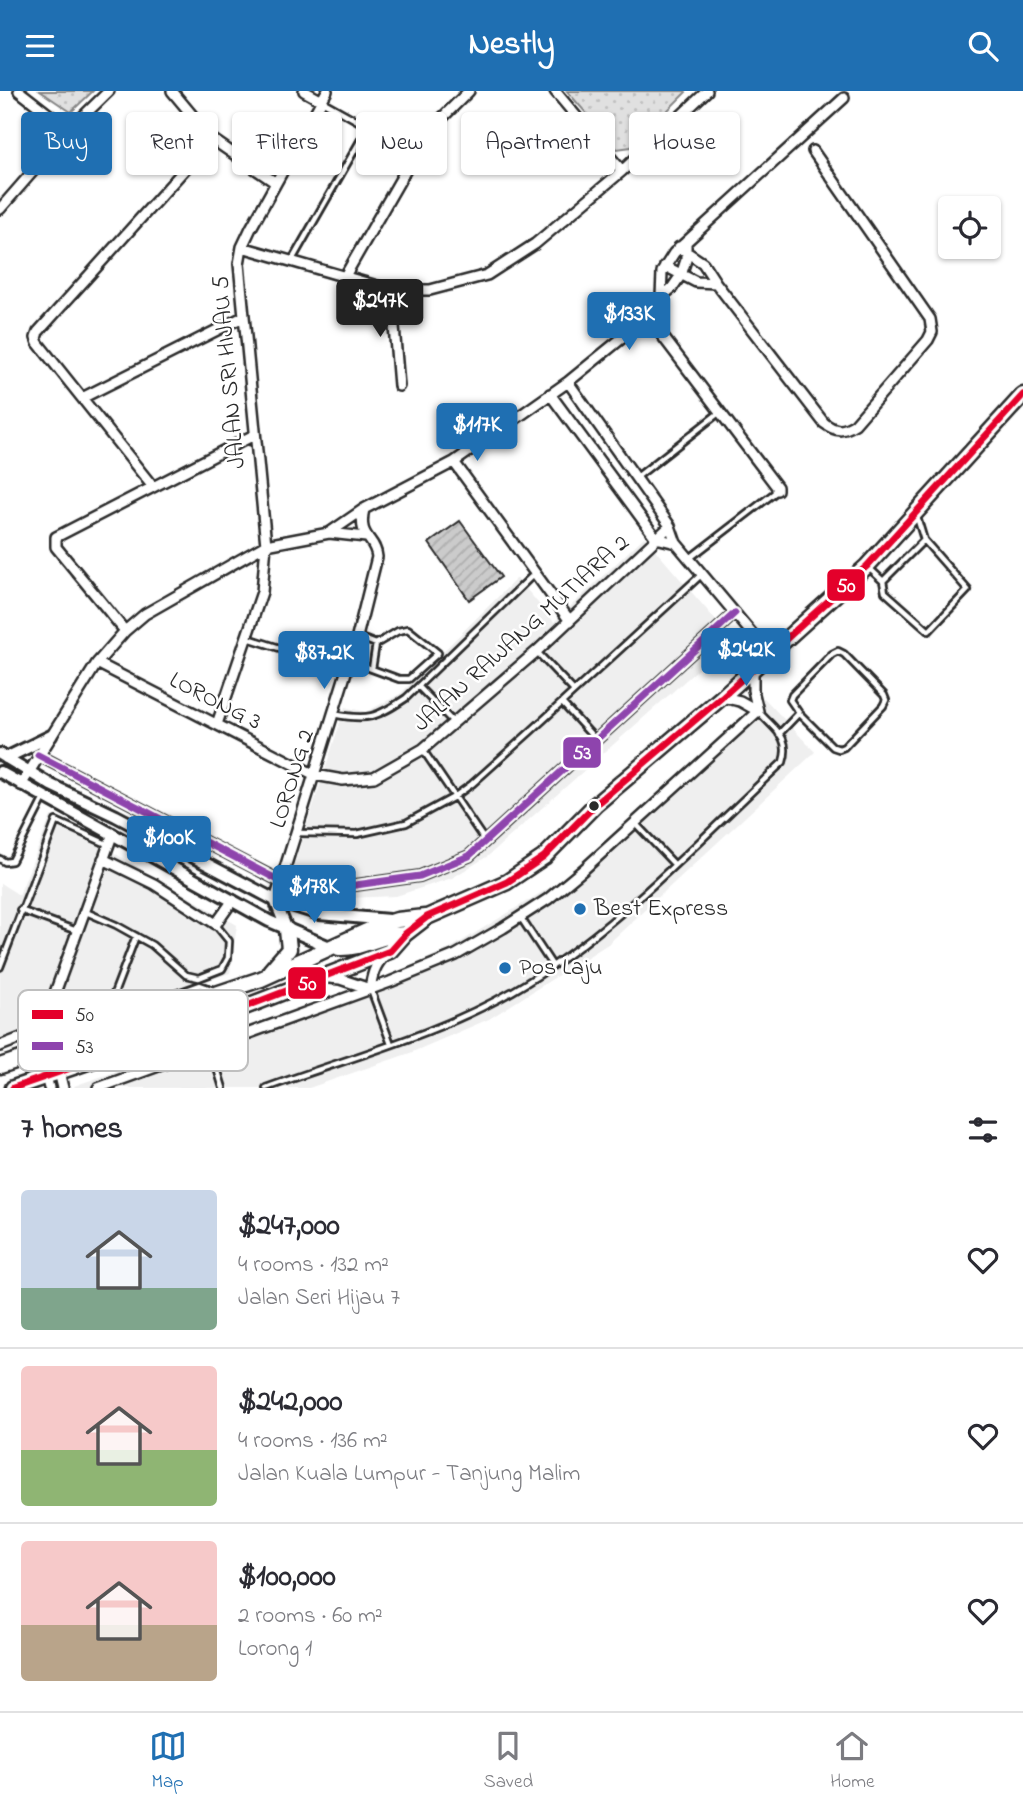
<!DOCTYPE html>
<meta charset="utf-8">
<style>
body{margin:0;font-family:"Indie Flower",sans-serif;background:#f7f7f7;color:#2b2b33;height:100vh;display:flex;flex-direction:column;font-size:26px;white-space:nowrap}
*{box-sizing:border-box;margin:0}
p{font-size:23px;color:#7c7c81}
.icon{flex:none;width:38px;height:38px;fill:none;stroke:currentColor;stroke-width:2;stroke-linecap:round;stroke-linejoin:round}
.map{position:relative;height:997px;overflow:hidden}
.sheet{display:flex;flex-direction:column;background:#fff;flex:1}
.sheet>*{flex:none}
.top-card{position:absolute;left:21px;top:21px;width:982px;height:63px;display:flex;gap:14px}
.tools{position:absolute;left:938px;top:105px;display:grid;gap:14px}
.tools a{display:grid;place-items:center;width:63px;height:63px;border-radius:7px;background:#fff;box-shadow:0 2px 5px #0004;font-size:35px}
.price{position:absolute;translate:-50% -60px;padding:0 16px;border-radius:7px;background:#1f6fb2;color:#fff;font-size:23px;line-height:46px;filter:drop-shadow(0 2px 4px #0008)}
.price::after{content:'';position:absolute;left:50%;top:42px;width:21px;height:16px;margin-left:-10px;background:inherit;clip-path:polygon(0 0,100% 0,50% 100%)}
.price.active{background:#222;color:#fff}
ul{padding:0;list-style:none}
li{display:flex;align-items:center;gap:21px;height:175px;padding:0 21px}
li+li{border-top:2px solid #e1e1e2}
li span{display:grid;place-items:center;flex:none;width:196px;height:140px;border-radius:7px;color:#555}
li>.icon{margin-inline-start:auto}
span .icon{width:84px;height:84px;fill:#fffc;stroke-width:1}
li b{font-size:30px}
h2{display:flex;justify-content:space-between;align-items:center;height:84px;padding:0 21px;font-size:30px}
.pill{padding:0 24px;border-radius:7px;background:#fff;box-shadow:0 2px 5px #0004;font-size:24px;line-height:63px}
.pill.active{background:#1f6fb2;color:#fff}
header{display:flex;justify-content:space-between;align-items:center;height:91px;padding:0 21px;background:#1f6fb2;color:#fff;font-size:32px;font-weight:700}
.menu{display:flex;justify-content:space-around;align-items:center;height:98px;border-top:2px solid #e1e1e2;background:#fff;font-size:19px;color:#7c7c81}
.menu a{display:grid;justify-items:center;gap:4px}
.menu .active{color:#1f6fb2}
.map>svg:first-child{display:block}
.built{fill:#efefef}
.park{fill:url(#park-dots);stroke:#868686;stroke-width:2}
.building{fill:url(#building-hatch);stroke:#2b2b2b;stroke-width:2}
.lines{fill:none;stroke-linecap:round;stroke-linejoin:round}
.service-casing{stroke:#2b2b2b;stroke-width:10}
.minor-casing{stroke:#2b2b2b;stroke-width:14}
.tertiary-casing{stroke:#2b2b2b;stroke-width:16}
.primary-casing{stroke:#2b2b2b;stroke-width:19}
.service{stroke:#fff;stroke-width:4.5}
.minor{stroke:#fff;stroke-width:9}
.tertiary{stroke:#fff;stroke-width:10}
.primary{stroke:#fff;stroke-width:14}
.bus-1-casing{stroke:#fff;stroke-width:12}
.bus-2-casing{stroke:#fff;stroke-width:12}
.bus-1{stroke:#e4002b;stroke-width:7}
.bus-2{stroke:#8e44ad;stroke-width:7}
.bus-dot{fill:#2b2b2b;stroke:#fff;stroke-width:2.5}
.poi-dot{fill:#1f6fb2;stroke:#fff;stroke-width:2.5}
.labels{text-anchor:middle;dominant-baseline:central;stroke-width:5;stroke-linejoin:round;paint-order:stroke}
.street-label{font-size:24px;fill:#2b2b2b;stroke:#fff}
.poi-label{font-size:24px;fill:#2b2b2b;stroke:#fff;text-anchor:start}
.key{fill:#fff;stroke:#bfbfbf;stroke-width:2}
.key-label{font-size:19px;fill:#2b2b2b}
.line-badge{stroke:#fff;stroke-width:2.5}
.badge-label{font-size:19px;text-anchor:middle;font-weight:bold;fill:#fff}
</style>
<header><svg class="icon" aria-label="menu" viewBox="0 0 24 24"><path d="M4 6h16M4 12h16M4 18h16"/></svg>Nestly<svg class="icon" aria-label="search" viewBox="0 0 24 24"><circle cx="10" cy="10" r="6"/><path d="M15 15l6 6"/></svg></header>
<div class="map">
<svg width="1023" height="997" viewBox="0 0 1023 997">
<defs>
<pattern id="park-dots" width="8" height="8" patternUnits="userSpaceOnUse" patternTransform="scale(1.75)"><rect width="8" height="8" fill="#e0e0e0"/><path d="M2 2h.1M6 6h.1" fill="none" stroke="#c0c0c0" stroke-width="1.8" stroke-linecap="round"/></pattern>
<pattern id="building-hatch" width="6" height="6" patternUnits="userSpaceOnUse" patternTransform="scale(1.75)"><rect width="6" height="6" fill="#cbcbcb"/><path d="M-1 1l2-2M0 6l6-6M5 7l2-2" fill="none" stroke="#aeaeae"/></pattern>
</defs>
<rect width="100%" height="100%" fill="#fff"/>
<filter id="ink" filterUnits="userSpaceOnUse"><feTurbulence type="fractalNoise" baseFrequency=".0143" numOctaves="2"/><feDisplacementMap in="SourceGraphic" scale="14" xChannelSelector="R" yChannelSelector="G"/><feConvolveMatrix kernelMatrix="1 2 1 2 8 2 1 2 1" color-interpolation-filters="sRGB"/></filter>
<g filter="url(#ink)">
<path class="built" d="M644 446 732 548 488 765 452 787 396 805 326 808 286 799 345 616 366 621 400 603 517 487 554 531Z
M764 607 815 661 608 853 489 928 410 962 309 997H75L74 995 385 887 454 855 560 790Z
M51 725 237 834 230 882 0 959V792L19 804Z"/>
<path class="park" d="M40 0H93L71 21Z
M567 0H685L686 1 631 56 617 58Z"/>
<path class="building" d="M460 430 501 486 469 509 429 452Z"/>
<g class="lines">
<g class="service-casing">
<path id="service" d="M322 10 415 62
M292 169 368 36
M637 386 720 321
M690 467 777 400
M869 477 883 490 924 449 917 426
M883 490 885 501 929 540 968 499 924 449
M248 547 346 578
M838 560 844 563 884 604 886 609 883 615 844 656 839 658 833 656 799 622 790 609 792 604 832 563Z
M537 561 574 600
M350 570 399 588H409L438 562 408 538 398 540 376 553 358 546
M372 578 376 553
M419 596 452 630
M562 612 596 649
M333 623C368 630 376 627 406 607L534 483
M779 643 799 622
M423 659 485 750
M636 733 674 773
M298 742 357 743 406 732 454 706 472 693 530 641 702 483
M0 768 5 771 12 770 44 707
M20 819 77 840
M86 821 116 834 152 854 186 884 199 887 222 878 228 867 229 850 216 834
M521 827 552 874
M0 876 56 730 109 754
M371 899 391 953
M42 936 104 917 110 913 136 845
M48 949 200 894 214 899
M211 958 223 997
M266 997C348 967 437 944 513 900 613 843 699 749 783 671 791 646 775 639 759 621"/>
</g>
<g class="minor-casing">
<path id="minor" d="M19 0 69 39
M172 0 212 48 276 92
M304 0 322 10
M555 0 622 80
M0 118 69 39 109 0
M242 156 391 199H430L487 184 535 153 622 80 707 0
M679 156 703 172 716 192 824 332C836 341 843 341 855 333L928 249 932 241 930 228 813 60
M665 175 696 191 716 192
M345 185 415 63 440 29 469 0
M391 199 399 295
M661 206 662 181 674 162 844 7
M648 226 777 396V399
M568 291 670 435 676 452 770 564
M550 303 656 447 676 452
M82 307 243 226
M454 371 570 530
M153 396 38 252 36 247 38 241 212 48
M329 442 364 418 454 371 568 291 648 226 661 206 672 197 681 184 686 169V151
M125 540 56 456V446L254 344
M97 572 315 684 343 689 374 686 423 658 537 560 670 435
M753 578V599L758 620
M722 606 740 610 758 620
M217 633 262 501 266 454 239 173 242 156 251 137 327 0
M38 664 282 791 327 798 420 785 469 765 735 522
M21 694 97 572 125 540 145 523 266 454 329 442 366 446
M103 768 154 793 216 833 233 809
M275 809 357 546 377 466C375 445 357 448 364 418
M329 887 340 888 370 898
M370 898C372 885 374 875 384 865
M39 940C54 954 58 978 63 997
M0 955 39 940
M49 997 36 948 48 921 113 742
M98 997 390 891 456 864 503 837 548 808 583 779 758 620"/>
</g>
<g class="tertiary-casing">
<path id="tertiary" d="M0 663 51 694 116 725 275 809 319 823 389 829
M6 667 51 645
M0 681 269 830 330 856
M275 809 287 839"/>
</g>
<g class="primary-casing">
<path id="primary" d="M339 857C363 858 382 843 405 843
M270 880 289 858 287 839
M0 975 261 888 378 835 397 829 425 826
M13 997 229 922 390 860 405 843 427 826 507 791 544 766 595 714 722 606 867 475 1023 304"/>
</g>
<use href="#service" class="service"/>
<use href="#minor" class="minor"/>
<use href="#tertiary" class="tertiary"/>
<use href="#primary" class="primary"/>
<g class="bus-1-casing">
<path id="bus-1" d="M13 997 229 922 390 860 405 843 427 826 507 791 544 766 595 714 722 606 867 475 1023 304"/>
</g>
<g class="bus-2-casing">
<path id="bus-2" d="M38 664 282 791 327 798 420 785 469 765 735 522"/>
</g>
<use href="#bus-1" class="bus-1"/>
<use href="#bus-2" class="bus-2"/>
</g>
</g>
<circle class="bus-dot" cx="594" cy="715" r="6"/>
<g class="poi-dot">
<circle cx="580" cy="818" r="7"/>
<circle cx="505" cy="877" r="7"/>
</g>
<g class="labels">
<g class="street-label">
<text transform="translate(230 281) rotate(-95)">JALAN SRI HIJAU 5</text>
<text transform="translate(522 543) rotate(-42)">JALAN RAWANG MUTIARA 2</text>
<text transform="translate(215 611) rotate(27)">LORONG 3</text>
<text transform="translate(293 688) rotate(-73)">LORONG 2</text>
</g>
<g class="poi-label">
<text x="594" y="818">Best Express</text>
<text x="519" y="877">Pos Laju</text>
</g>
</g>
<rect x="18" y="899" width="230" height="81" rx="10" class="key"/>
<rect x="32" y="919" width="31" height="9" fill="#e4002b"/>
<rect x="32" y="951" width="31" height="8" fill="#8e44ad"/>
<g class="key-label">
<text x="75" y="930">50</text>
<text x="75" y="962">53</text>
</g>
<g class="line-badge">
<rect x="826" y="477" width="40" height="34" rx="7" fill="#e4002b"/>
<rect x="562" y="645" width="40" height="33" rx="7" fill="#8e44ad"/>
<rect x="287" y="875" width="40" height="34" rx="7" fill="#e4002b"/>
</g>
<g class="badge-label">
<text x="846" y="501">50</text>
<text x="582" y="668">53</text>
<text x="307" y="899">50</text>
</g>
</svg>
<div class="tools">
<a><svg class="icon" aria-label="locate" viewBox="0 0 24 24"><circle cx="12" cy="12" r="6"/><path d="M12 2v4M12 18v4M2 12h4M18 12h4"/></svg></a>
</div>
<b class="price active" style="left:380px;top:248px">$247K</b>
<b class="price" style="left:629px;top:261px">$133K</b>
<b class="price" style="left:477px;top:372px">$117K</b>
<b class="price" style="left:746px;top:597px">$242K</b>
<b class="price" style="left:324px;top:600px">$87.2K</b>
<b class="price" style="left:169px;top:785px">$100K</b>
<b class="price" style="left:314px;top:834px">$178K</b>
<div class="top-card">
<a class="pill active">Buy</a>
<a class="pill">Rent</a>
<a class="pill">Filters</a>
<a class="pill">New</a>
<a class="pill">Apartment</a>
<a class="pill">House</a>
</div>
</div>
<section class="sheet">
<h2>7 homes<svg class="icon" aria-label="filters" viewBox="0 0 24 24"><path d="M4 7h16M4 17h16"/><circle cx="9" cy="7" r="2"/><circle cx="15" cy="17" r="2"/></svg></h2>
<ul>
<li><span style="background:linear-gradient(#c9d6e8 70%,#7fa58c 0)"><svg class="icon" aria-label="home" viewBox="0 0 24 24"><path d="M3 11l9-7 9 7M6 9v11h12V9"/></svg></span><div><b>$247,000</b><p>4 rooms · 132 m²</p><p>Jalan Seri Hijau 7</p></div><svg class="icon" aria-label="heart" viewBox="0 0 24 24"><path d="M12 20l-8-8c-3-5 5-10 8-4 3-6 11-1 8 4z"/></svg></li>
<li><span style="background:linear-gradient(#f6c9c9 60%,#8fb573 0)"><svg class="icon" aria-label="home" viewBox="0 0 24 24"><path d="M3 11l9-7 9 7M6 9v11h12V9"/></svg></span><div><b>$242,000</b><p>4 rooms · 136 m²</p><p>Jalan Kuala Lumpur - Tanjung Malim</p></div><svg class="icon" aria-label="heart" viewBox="0 0 24 24"><path d="M12 20l-8-8c-3-5 5-10 8-4 3-6 11-1 8 4z"/></svg></li>
<li><span style="background:linear-gradient(#f6c9c9 60%,#b9a48a 0)"><svg class="icon" aria-label="home" viewBox="0 0 24 24"><path d="M3 11l9-7 9 7M6 9v11h12V9"/></svg></span><div><b>$100,000</b><p>2 rooms · 60 m²</p><p>Lorong 1</p></div><svg class="icon" aria-label="heart" viewBox="0 0 24 24"><path d="M12 20l-8-8c-3-5 5-10 8-4 3-6 11-1 8 4z"/></svg></li>
</ul>
</section>
<nav class="menu">
<a class="active"><svg class="icon" aria-label="map" viewBox="0 0 24 24"><path d="M3 6l6-2 6 2 6-2v14l-6 2-6-2-6 2zM9 4v14M15 6v14"/></svg>Map</a>
<a><svg class="icon" aria-label="saved" viewBox="0 0 24 24"><path d="M7 4h10v16l-5-4-5 4z"/></svg>Saved</a>
<a><svg class="icon" aria-label="home" viewBox="0 0 24 24"><path d="M3 11l9-7 9 7M6 9v11h12V9"/></svg>Home</a>
</nav>
